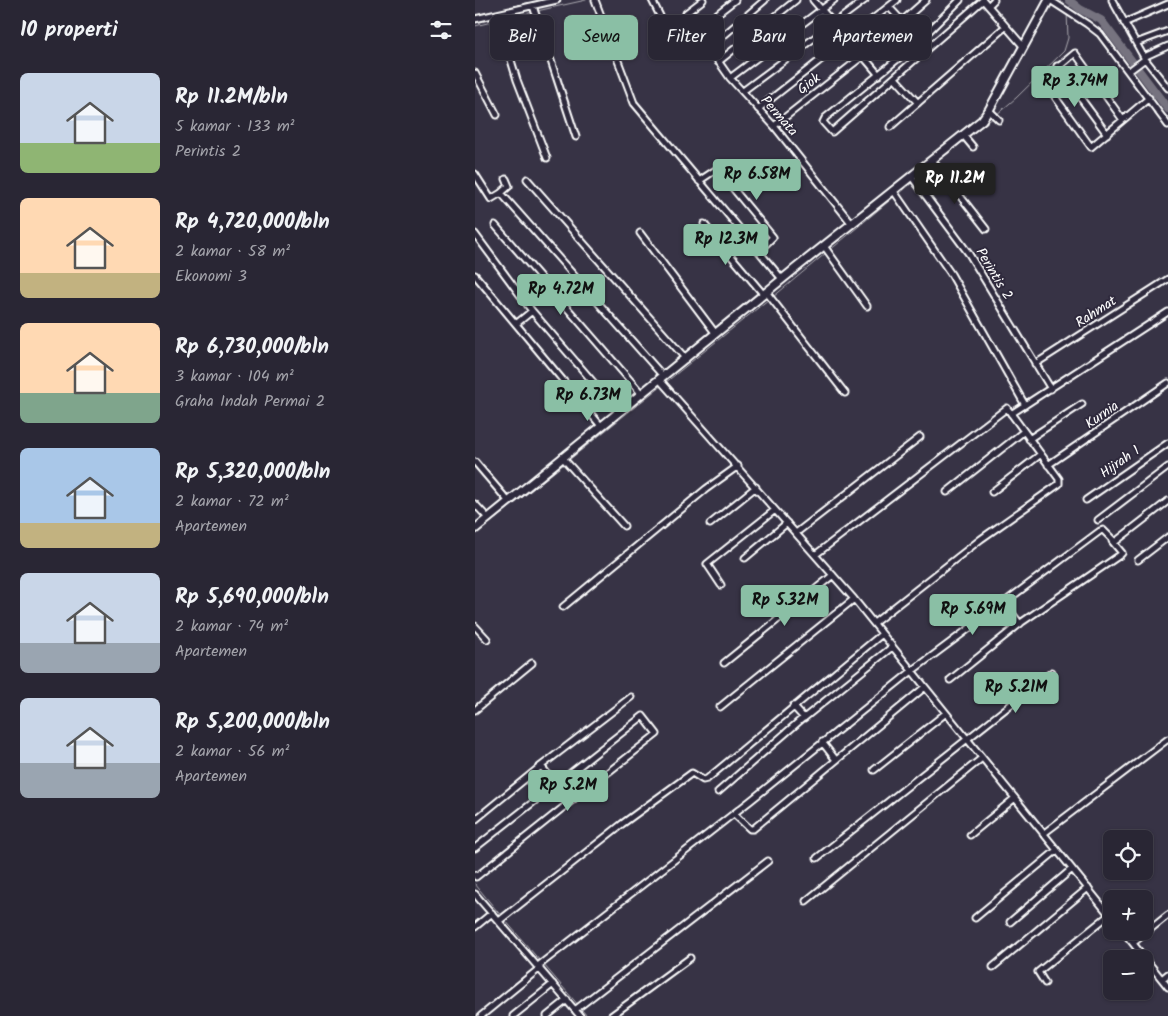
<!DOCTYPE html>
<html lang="id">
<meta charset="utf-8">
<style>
body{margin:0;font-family:Kalam,sans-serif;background:#353240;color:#f1f3f6;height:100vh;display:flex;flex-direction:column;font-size:19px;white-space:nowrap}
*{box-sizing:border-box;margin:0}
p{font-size:16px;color:#a5a5ac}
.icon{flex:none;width:28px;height:28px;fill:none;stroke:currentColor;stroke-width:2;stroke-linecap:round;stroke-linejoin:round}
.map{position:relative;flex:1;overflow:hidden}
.details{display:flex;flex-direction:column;background:#292634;width:475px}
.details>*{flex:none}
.banner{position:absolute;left:15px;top:15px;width:475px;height:45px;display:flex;gap:10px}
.fabs{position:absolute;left:628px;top:830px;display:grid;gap:10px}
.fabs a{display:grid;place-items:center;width:50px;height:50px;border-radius:8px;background:#292634;box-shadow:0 1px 4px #0004,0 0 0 1px #45434f;font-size:25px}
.price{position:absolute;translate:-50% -42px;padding:0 11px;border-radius:5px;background:#8abfa5;color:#111;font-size:16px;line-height:32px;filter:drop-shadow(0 1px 2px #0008)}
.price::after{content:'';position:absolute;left:50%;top:30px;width:15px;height:11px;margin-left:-8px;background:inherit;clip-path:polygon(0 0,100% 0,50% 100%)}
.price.current{background:#222;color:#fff}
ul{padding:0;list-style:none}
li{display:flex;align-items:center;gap:15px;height:125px;padding:0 20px}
li span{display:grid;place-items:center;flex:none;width:140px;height:100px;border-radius:8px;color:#555}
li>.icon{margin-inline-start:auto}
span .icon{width:60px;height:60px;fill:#fffc;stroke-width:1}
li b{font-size:21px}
h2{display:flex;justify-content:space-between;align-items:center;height:60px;padding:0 20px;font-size:21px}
.pill{padding:0 18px;border-radius:8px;background:#292634;box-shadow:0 1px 4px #0004,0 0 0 1px #45434f;font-size:18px;line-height:45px}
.pill.current{background:#8abfa5;color:#111}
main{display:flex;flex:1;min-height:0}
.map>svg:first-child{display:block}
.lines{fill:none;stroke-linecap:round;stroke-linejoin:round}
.stream{stroke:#adabb2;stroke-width:1}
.river{stroke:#76737f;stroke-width:8}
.street-casing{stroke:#fff;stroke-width:9}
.secondary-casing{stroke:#fff;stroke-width:11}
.street{stroke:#2f2a3d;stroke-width:5}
.secondary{stroke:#2f2a3d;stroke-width:7}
.labels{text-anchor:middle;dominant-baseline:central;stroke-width:4;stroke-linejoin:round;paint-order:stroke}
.street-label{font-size:14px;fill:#fff;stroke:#2f2a3d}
</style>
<main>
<section class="details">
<h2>10 properti<svg class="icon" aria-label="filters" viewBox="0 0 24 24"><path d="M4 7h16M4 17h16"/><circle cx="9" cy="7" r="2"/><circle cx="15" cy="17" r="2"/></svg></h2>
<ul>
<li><span style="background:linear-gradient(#c9d6e8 70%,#8fb573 0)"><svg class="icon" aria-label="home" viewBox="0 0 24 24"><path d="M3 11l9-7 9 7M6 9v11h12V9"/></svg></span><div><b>Rp 11.2M/bln</b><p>5 kamar · 133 m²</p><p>Perintis 2</p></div></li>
<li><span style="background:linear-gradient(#ffd9b3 75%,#c2b280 0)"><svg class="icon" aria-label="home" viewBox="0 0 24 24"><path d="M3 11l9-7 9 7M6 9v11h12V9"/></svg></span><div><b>Rp 4,720,000/bln</b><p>2 kamar · 58 m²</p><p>Ekonomi 3</p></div></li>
<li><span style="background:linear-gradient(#ffd9b3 70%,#7fa58c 0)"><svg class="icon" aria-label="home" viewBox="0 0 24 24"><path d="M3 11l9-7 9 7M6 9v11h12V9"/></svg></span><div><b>Rp 6,730,000/bln</b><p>3 kamar · 104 m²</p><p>Graha Indah Permai 2</p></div></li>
<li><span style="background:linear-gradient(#a9c7e8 75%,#c2b280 0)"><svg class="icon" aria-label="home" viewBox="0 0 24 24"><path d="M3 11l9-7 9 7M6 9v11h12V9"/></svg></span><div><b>Rp 5,320,000/bln</b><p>2 kamar · 72 m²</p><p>Apartemen</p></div></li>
<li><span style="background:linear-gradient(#c9d6e8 70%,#9aa5b1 0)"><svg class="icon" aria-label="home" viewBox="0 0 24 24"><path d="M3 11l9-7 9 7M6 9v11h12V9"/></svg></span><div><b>Rp 5,690,000/bln</b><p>2 kamar · 74 m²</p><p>Apartemen</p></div></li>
<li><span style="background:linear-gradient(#c9d6e8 65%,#9aa5b1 0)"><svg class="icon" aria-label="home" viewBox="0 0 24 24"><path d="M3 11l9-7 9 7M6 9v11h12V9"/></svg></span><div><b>Rp 5,200,000/bln</b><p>2 kamar · 56 m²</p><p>Apartemen</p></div></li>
</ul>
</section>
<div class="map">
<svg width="693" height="1016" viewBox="0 0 693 1016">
<rect width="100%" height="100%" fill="#373345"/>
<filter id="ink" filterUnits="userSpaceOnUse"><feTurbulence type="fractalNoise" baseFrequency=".02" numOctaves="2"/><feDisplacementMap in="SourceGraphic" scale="10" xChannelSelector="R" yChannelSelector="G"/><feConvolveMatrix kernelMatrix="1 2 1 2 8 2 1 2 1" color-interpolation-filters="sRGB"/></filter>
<g filter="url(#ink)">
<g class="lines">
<path class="stream" d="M593 9 598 3
M62 11 111 0
M25 20 58 12
M0 26 21 21
M521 115 541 98 589 51 593 38 592 12
M493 137 518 118
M462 162 490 140
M441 180 459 165
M424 194 438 182
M354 251 420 196
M298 297 351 253
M190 383 294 299
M94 460 187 385
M0 535 89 464
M0 884 27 917
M30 920 66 962
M69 965 104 1006
M106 1009 112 1016"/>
<path class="river" d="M594 0 605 9 626 20 693 109"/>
<g class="street-casing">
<path id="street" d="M120 0 159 103 307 279
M177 0 185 16
M290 0 234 48 255 78 299 126 377 224
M338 0 359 24
M485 0 440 45 350 118 348 122 357 132 508 0
M508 0 548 46
M575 0 612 24 625 34 693 125
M637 0 670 59 693 88
M58 6 101 137
M513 6 519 0
M414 7 427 21
M211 13 228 0
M22 14 42 80 72 158
M0 19 82 0
M649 23 693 4
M229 24 260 0
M356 26 384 59
M661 43 693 31
M388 56 404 75
M669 57 693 46
M243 62 321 0
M582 66 632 134
M654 71 670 59
M0 73 22 115
M255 78 359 0
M420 78 443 103
M268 91 390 0
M283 109 422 0
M514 110 524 120
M648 120 600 53 568 80 616 147 674 98
M299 126 384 59 451 0
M415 127 530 27
M488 135 498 147
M457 160 511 229
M0 174 16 199 26 193 188 376
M436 176 494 254 576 389
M52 179 211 359
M224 181 242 169 298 237 284 251
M418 190 476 274 550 405
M26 193 34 186 31 179
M229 224 289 295
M20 225 166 393
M165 233 241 334
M0 234 57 311 143 411
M349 246 392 306
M0 275 126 426
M292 293 370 393
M41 324 57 311
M560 364 693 279
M184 379 379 599 636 917
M536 414 693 312
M554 439 607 404
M87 457 149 526
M0 462 34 502
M573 465 693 383
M472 492 548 432
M517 492 566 454
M611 500 693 443
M0 504 13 518
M623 520 693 467
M235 524 281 487
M321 533 445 437
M340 555 532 408 584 479V484L506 539 399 623
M270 558 312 523
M663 560 693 537
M246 585 232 564 300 510
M528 601 545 624
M88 607 231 489 263 466
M0 626 12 639
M249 663 358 575
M475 680 547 622 645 555 647 553 637 541
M318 706 329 718 417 647
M245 707 379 599
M0 710 57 663
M347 742 361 760
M66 766 156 697
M399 770 471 713
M243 792 328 718
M259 814 275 829H278L450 687
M0 820 66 766 67 767 95 802 182 734 168 716 0 848
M568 834 693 739
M495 835 540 798
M342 858 577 672
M0 875 1 877 95 802
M0 894 105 1016
M331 901 507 758
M500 918 582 850
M24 921 147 824 217 773 228 780 232 779 407 634
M535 922 597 869
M0 927 17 913
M648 931 693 987
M658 943 693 915
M63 966 275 801 437 671 625 531 628 530 640 542 693 501
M518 967 613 888
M687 979 693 974
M570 983 563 972 634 915
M100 1010 293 861
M6 1016 65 968
M38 1016 78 984
M72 1016 92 1000
M136 1016 215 958"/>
</g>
<g class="secondary-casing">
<path id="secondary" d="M0 529 321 268 507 120 514 110 574 0"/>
</g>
<use href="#street" class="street"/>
<use href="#secondary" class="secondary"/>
</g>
</g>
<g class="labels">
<g class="street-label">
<text transform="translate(334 84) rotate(-38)">Giok</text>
<text transform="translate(304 116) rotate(49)">Permata</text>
<text transform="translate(519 274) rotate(59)">Perintis 2</text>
<text transform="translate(621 312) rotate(-33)">Rahmat</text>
<text transform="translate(627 415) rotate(-35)">Kurnia</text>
<text transform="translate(645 462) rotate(-35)">Hijrah 1</text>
</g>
</g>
</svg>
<div class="fabs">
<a><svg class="icon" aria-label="locate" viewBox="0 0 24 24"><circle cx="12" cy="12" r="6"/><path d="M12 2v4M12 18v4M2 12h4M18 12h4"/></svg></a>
<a>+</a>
<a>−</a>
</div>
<b class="price" style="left:600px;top:108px">Rp 3.74M</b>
<b class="price" style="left:282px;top:201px">Rp 6.58M</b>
<b class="price current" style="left:480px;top:205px">Rp 11.2M</b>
<b class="price" style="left:251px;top:266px">Rp 12.3M</b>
<b class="price" style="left:86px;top:316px">Rp 4.72M</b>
<b class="price" style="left:113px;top:422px">Rp 6.73M</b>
<b class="price" style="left:310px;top:627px">Rp 5.32M</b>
<b class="price" style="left:498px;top:636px">Rp 5.69M</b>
<b class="price" style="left:541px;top:714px">Rp 5.21M</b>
<b class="price" style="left:93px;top:812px">Rp 5.2M</b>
<div class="banner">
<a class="pill">Beli</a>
<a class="pill current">Sewa</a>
<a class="pill">Filter</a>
<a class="pill">Baru</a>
<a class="pill">Apartemen</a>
</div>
</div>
</main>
